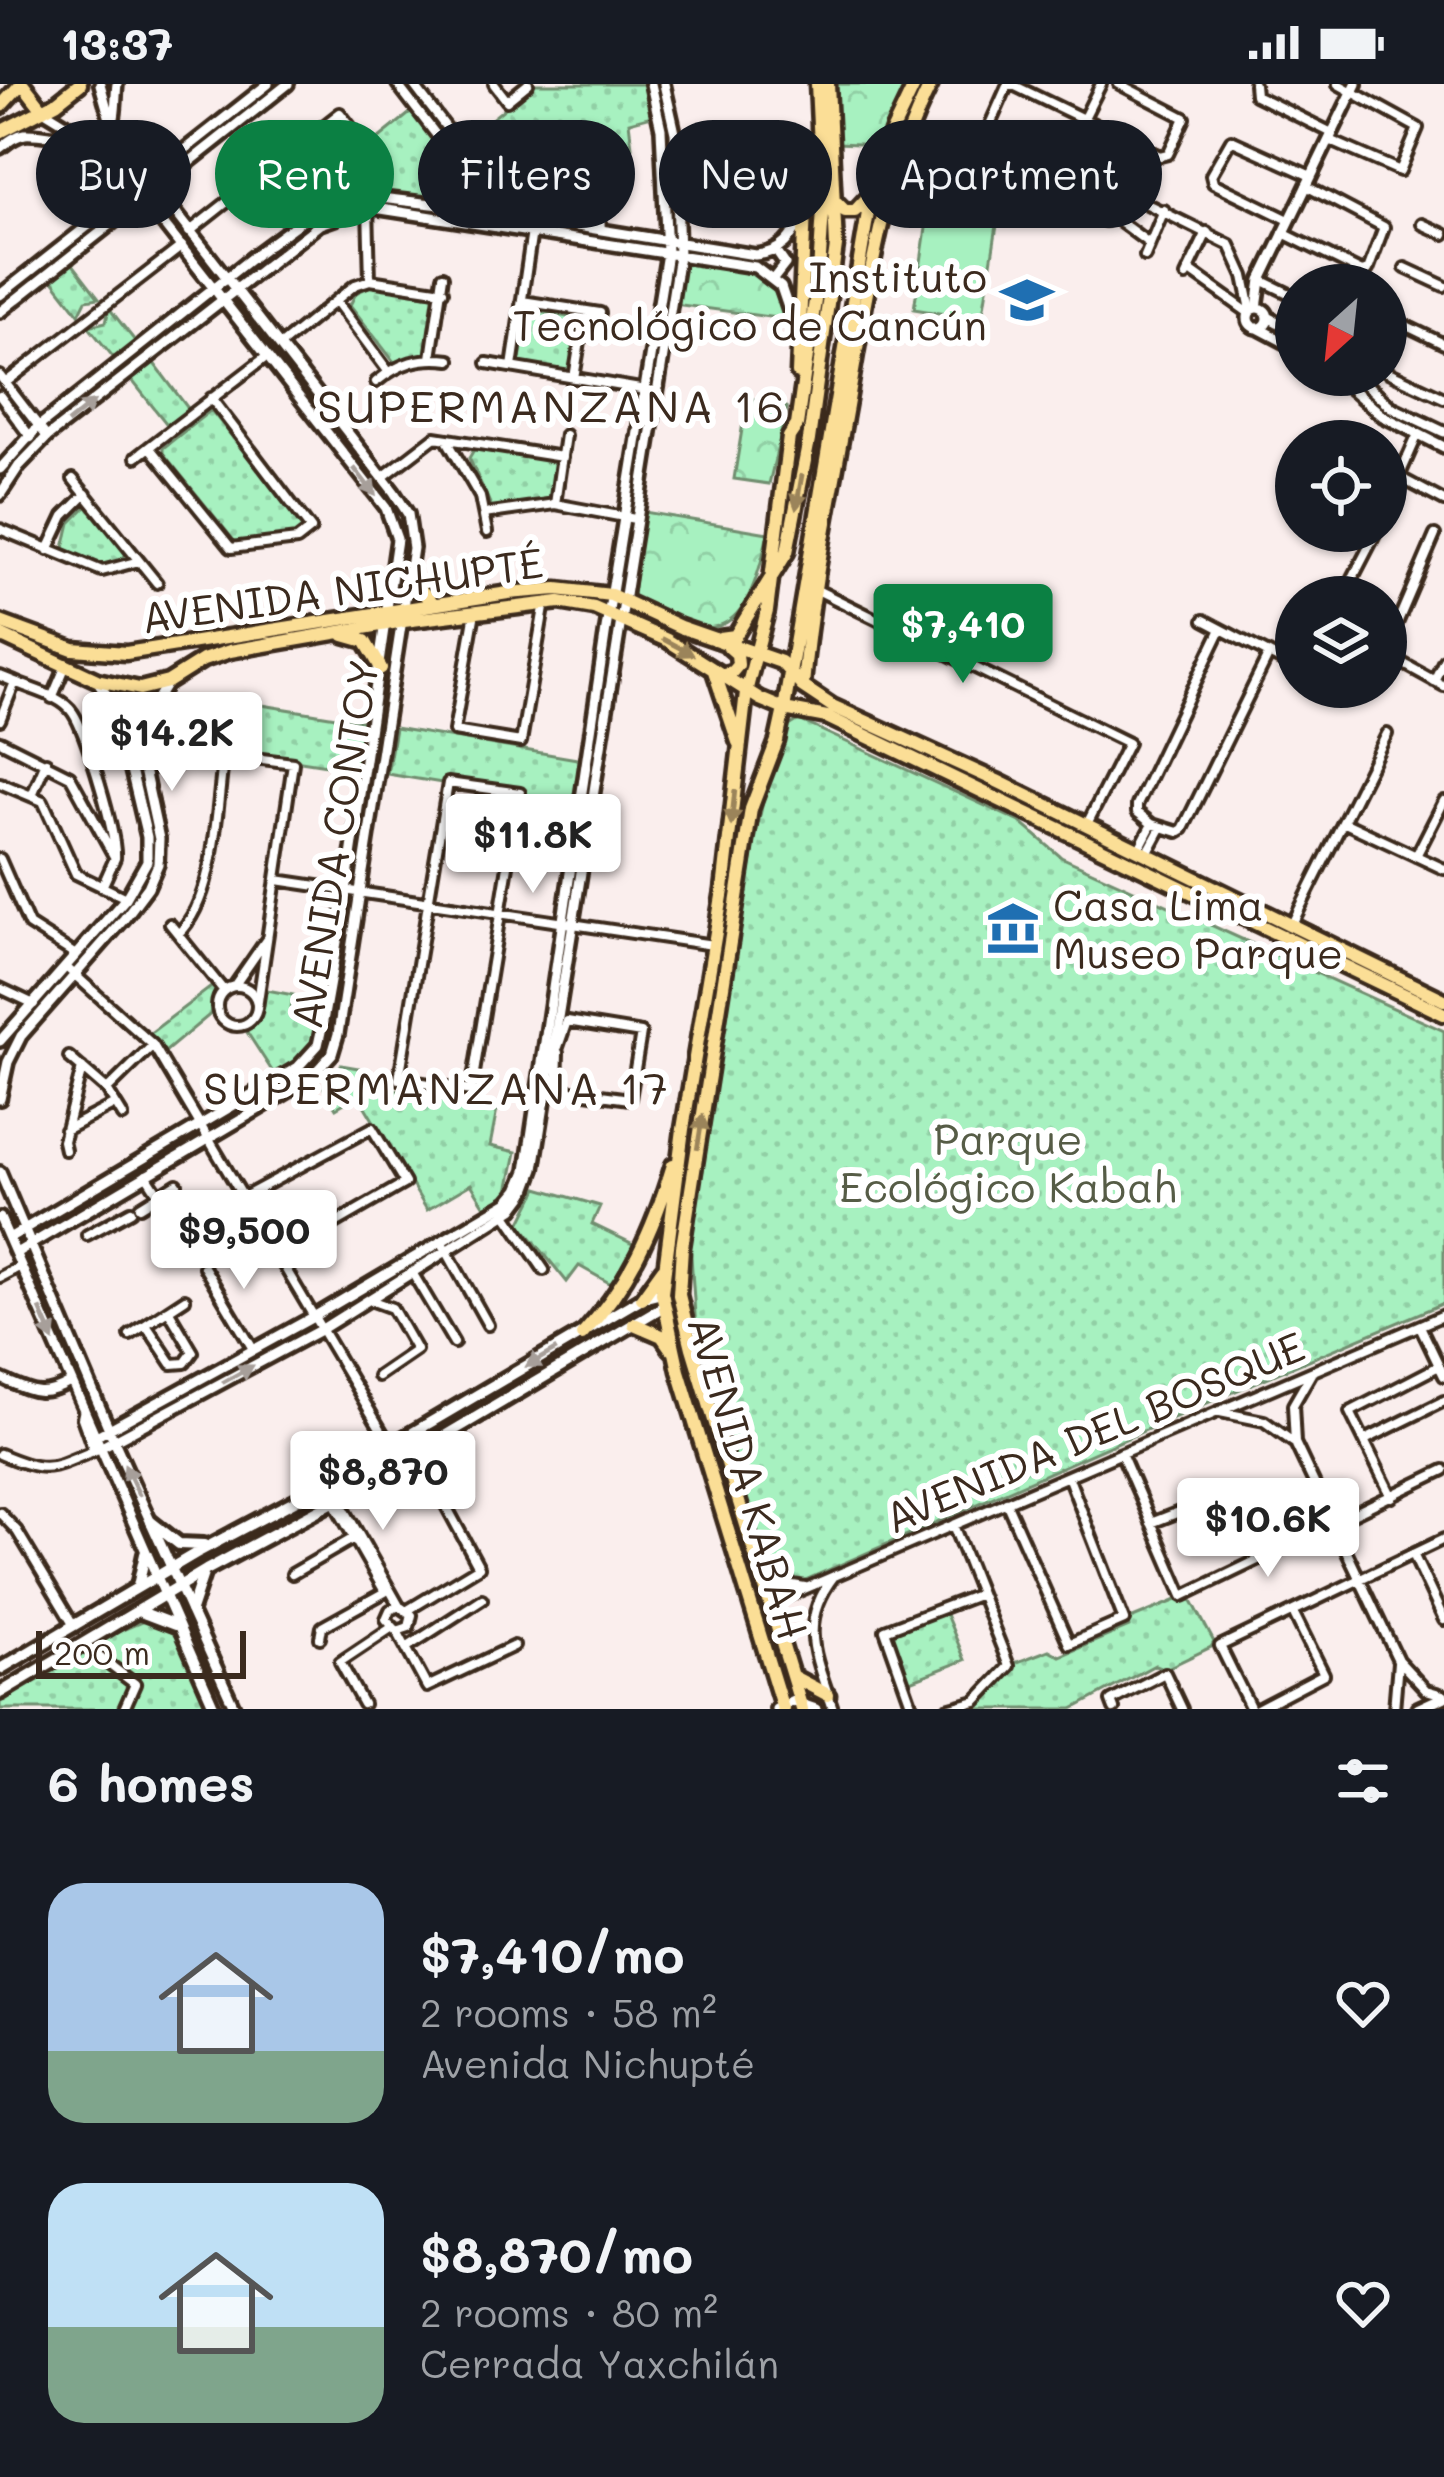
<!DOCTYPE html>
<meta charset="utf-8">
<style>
body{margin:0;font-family:Mali,sans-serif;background:#20242c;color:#f1f3f6;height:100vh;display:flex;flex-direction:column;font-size:45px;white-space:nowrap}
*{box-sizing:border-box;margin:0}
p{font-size:39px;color:#9ea1a6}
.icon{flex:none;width:66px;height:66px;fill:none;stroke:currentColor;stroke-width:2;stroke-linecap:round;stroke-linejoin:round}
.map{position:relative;height:1625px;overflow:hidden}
.sheet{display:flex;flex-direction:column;background:#171b24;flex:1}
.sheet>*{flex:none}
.banner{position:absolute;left:36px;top:36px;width:1374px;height:108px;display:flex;gap:24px}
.needle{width:78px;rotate:207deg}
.tools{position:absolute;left:1275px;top:180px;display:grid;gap:24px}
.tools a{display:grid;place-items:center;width:132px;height:132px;border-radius:50%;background:#171b24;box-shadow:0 3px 9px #0004;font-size:60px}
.scale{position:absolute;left:36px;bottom:30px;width:210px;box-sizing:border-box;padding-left:12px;border:6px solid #3b2a1e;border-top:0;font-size:33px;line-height:42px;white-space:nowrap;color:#3b2a1e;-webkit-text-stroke:9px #fff;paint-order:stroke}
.price{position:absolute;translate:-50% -102px;padding:0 27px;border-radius:12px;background:#fff;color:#222;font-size:39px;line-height:78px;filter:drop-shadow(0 3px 6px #0008)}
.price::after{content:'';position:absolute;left:50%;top:72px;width:36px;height:27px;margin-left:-18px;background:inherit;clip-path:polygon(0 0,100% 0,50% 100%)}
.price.current{background:#0b8043;color:#fff}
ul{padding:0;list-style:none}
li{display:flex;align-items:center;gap:36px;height:300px;padding:0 48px}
li span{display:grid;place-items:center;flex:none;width:336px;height:240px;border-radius:36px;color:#555}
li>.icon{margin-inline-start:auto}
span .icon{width:144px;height:144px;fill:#fffc;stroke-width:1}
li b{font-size:51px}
h2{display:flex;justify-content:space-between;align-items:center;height:144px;padding:0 48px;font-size:51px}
.chip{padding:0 42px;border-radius:54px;background:#171b24;box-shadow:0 3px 9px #0004;font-size:42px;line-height:108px}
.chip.current{background:#0b8043;color:#fff}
.status{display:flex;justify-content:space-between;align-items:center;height:84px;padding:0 60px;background:#171b24;direction:ltr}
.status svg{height:33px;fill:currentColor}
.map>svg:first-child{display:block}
.green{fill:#a7f1c0;stroke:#718e6f;stroke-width:3}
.forest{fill:url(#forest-crowns);stroke:#718e6f;stroke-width:3}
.park{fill:url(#park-dots);stroke:#718e6f;stroke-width:3}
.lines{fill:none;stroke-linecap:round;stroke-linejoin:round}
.minor-casing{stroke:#3b2a1e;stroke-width:16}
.tertiary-casing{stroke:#3b2a1e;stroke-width:18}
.secondary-casing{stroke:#3b2a1e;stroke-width:20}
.primary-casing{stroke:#3b2a1e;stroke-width:21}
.minor{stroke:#fff;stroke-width:8}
.tertiary{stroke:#fff;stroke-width:9}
.secondary{stroke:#fff;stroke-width:10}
.primary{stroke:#fbde96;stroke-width:12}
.oneway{fill:#a79f9a}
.oneway2{fill:#9b845a}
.labels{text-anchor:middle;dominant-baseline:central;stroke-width:12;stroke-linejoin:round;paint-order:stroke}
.poi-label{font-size:42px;fill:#3b2a1e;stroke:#fff;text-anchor:end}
.street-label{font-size:42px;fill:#3b2a1e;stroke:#fff}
.park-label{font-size:42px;fill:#565c46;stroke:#fff}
.neighbourhood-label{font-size:45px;letter-spacing:3px;fill:#3b2a1e;stroke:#fff}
</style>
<div class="status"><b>13:37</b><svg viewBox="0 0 49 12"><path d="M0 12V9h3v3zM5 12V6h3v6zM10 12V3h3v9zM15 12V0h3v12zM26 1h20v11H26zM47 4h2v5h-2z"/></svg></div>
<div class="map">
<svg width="1444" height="1625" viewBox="0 0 1444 1625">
<defs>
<pattern id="forest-crowns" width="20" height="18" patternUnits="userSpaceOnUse" patternTransform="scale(3)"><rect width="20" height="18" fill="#a7f1c0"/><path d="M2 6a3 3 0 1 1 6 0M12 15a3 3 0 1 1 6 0" fill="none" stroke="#91cfa5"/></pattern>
<pattern id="park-dots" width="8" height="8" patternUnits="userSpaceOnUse" patternTransform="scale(3)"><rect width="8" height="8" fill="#a7f1c0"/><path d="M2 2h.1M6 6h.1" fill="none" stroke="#91cfa5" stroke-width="1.8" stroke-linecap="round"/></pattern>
</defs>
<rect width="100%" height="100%" fill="#faeeed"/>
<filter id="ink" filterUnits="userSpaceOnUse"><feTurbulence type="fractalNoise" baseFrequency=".00833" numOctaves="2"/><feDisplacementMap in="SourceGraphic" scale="24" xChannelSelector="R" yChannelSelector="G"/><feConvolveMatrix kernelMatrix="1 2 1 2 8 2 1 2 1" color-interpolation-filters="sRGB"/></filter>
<g filter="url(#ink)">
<path class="green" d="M929 124 998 135 982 236 914 225Z"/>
<path class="forest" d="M836 0H906L879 61 838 59Z
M690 177C741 186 772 177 784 235L674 220 682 186Z
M747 314 781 319 787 324 769 400 734 395Z
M642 424 644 428 768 449C749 541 721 574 633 513Z"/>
<path class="park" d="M535 0H646L652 32 629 38 632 63 469 70 464 57Z
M414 26 445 67 450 119 380 111 373 59Z
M72 179 99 214 86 216 79 230 52 195Z
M371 202 439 213 429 269 394 278 350 221 356 209Z
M109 224 139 262 118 279 88 242 106 238Z
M528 226 580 235 570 290 519 281Z
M153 278 190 327 169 343 131 295Z
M211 326 303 443 295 455 236 459 163 369V364Z
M475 364 552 376 557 380 552 417 492 424 469 374Z
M86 423H91L128 468 116 482 101 484 63 468 70 439Z
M231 616 367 638 359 686 224 665Z
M799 636 1020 738 1061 773 1444 947V1219L1207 1319 803 1497 768 1491 696 1245 690 1158 756 750 769 690 786 644Z
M395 644 583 676 576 721 387 690Z
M215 900 219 905 213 915V928L165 968 149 950Z
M267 906 293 911 291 924 321 929 308 973 276 993 245 945C256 936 262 929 259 915Z
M341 981 370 986 368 1001 497 1026 490 1062 516 1068 507 1112 486 1124 471 1100 427 1126 358 1011 336 1024 324 1004 338 993Z
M538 1104 600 1122 592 1140 635 1161 613 1201 579 1182 567 1198 520 1140Z
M1189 1511 1214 1558 1211 1563 1165 1585 1155 1581 1073 1625H972L971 1621 1012 1580 1049 1566 1060 1572 1129 1543 1128 1536Z
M945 1528 965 1576 908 1598 891 1550Z
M146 1536C186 1542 196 1591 211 1625H0V1618L115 1549Z"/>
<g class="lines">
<g class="minor-casing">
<path id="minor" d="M397 0 447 65 453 122
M413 0 458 59 466 124
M494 0 507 17 528 0
M1011 0 1160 72 1168 70 1185 34 1119 0
M1254 0 1255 11 1332 49
M989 42 1230 161 1244 192 1251 226
M1329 56 1400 87 1418 44 1338 0
M980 63 1008 0
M1068 81 1073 56 1101 0
M1023 88 1035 64
M1062 118 1077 85
M368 123 370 196
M1108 129 1150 160
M1289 136 1213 99 1211 91 1231 56 1311 92
M1105 137 1120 105
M1422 140 1444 150
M189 148 340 29 363 59 366 113
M1283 149 1362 188 1368 186 1384 143 1306 102
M1145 172 1164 126
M1405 184 1444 202
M1189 186 1249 229
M1186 192 1207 148
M1261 196 1296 213
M336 217 388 287
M522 217 600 229
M1390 234 1444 260
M281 261 355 201 370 196 443 207
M431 274 443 192
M487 279 646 306
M512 283 532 147 533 74 595 68 601 146
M1386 287 1444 314
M0 292 47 353
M574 294 585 227
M376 298C399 279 421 272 450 276
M5 299 182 162
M0 312 31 354
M1418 350 1399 393 1444 417
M448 358 480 413 487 448
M149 363 231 464 297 456 311 445 211 314
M136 373 266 273
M383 393 435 353 562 373
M73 395 157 499
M555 420 565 351
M1386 429 1387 427
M484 430 555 420 635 435
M0 445 102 487 139 477
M48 466 64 432 86 410
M817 506 1128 659 1087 740
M1343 513 1377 447
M475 528 454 647 521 658 545 518
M1204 536 1288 580
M1221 545 1137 721V728L1152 740 1178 748 1183 745 1269 570
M1386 565 1435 451
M1386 570 1444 602
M0 592 15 598
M1434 597 1444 576
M52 614 66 581
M0 636 15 598C33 606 62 612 73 629 86 648 117 751 115 774L70 692 0 657
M0 699 43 717 76 790 126 814
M448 699 520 709 471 1007 399 995Z
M32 711 46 678
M1343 738 1444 785
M1139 765 1152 740
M1147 770 1161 744
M1416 772 1444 717
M0 775 29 841 76 871
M277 796 713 861
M102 803 115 774
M170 840 224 907
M1292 840 1387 650
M178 850C217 813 216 722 224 670L293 679 257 924
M66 883 153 961 390 1361
M234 902 266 856
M217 922a20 20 0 1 1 40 0a20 20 0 1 1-40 0Z
M0 904 34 920
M551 968 558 969 557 1005 630 1015 641 949 567 937 558 963 553 962
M69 973 107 1006 123 1032
M107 1006 153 961
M65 1046 115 1020
M65 1066 63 1057 82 984
M146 1091 159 1111
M244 1113 372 1044 405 1099 278 1172
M140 1123 177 1100
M505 1129 544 1186
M87 1151 131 1127
M441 1157 488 1241
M204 1183 253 1265
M413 1190 454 1259
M0 1193 21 1182
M370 1216 392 1224 416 1266 378 1292
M146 1241 172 1280 185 1279 193 1268 168 1226
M1420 1242 1444 1292
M130 1251 185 1215
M1312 1288 1293 1321 1295 1359 1398 1576 1426 1606 1443 1611
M0 1294C31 1307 40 1316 71 1298
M84 1325 82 1334 94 1367
M1220 1328 1264 1337 1293 1358
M1365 1356 1444 1317
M1121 1369 1183 1512 1444 1386
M0 1370C49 1391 51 1384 98 1365
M329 1398 399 1522 412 1531 409 1543 397 1547 386 1535 390 1526 399 1522
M324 1401 384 1506
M1392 1413 1350 1328 1439 1282
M1006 1418 1069 1560 1124 1536 1068 1392
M0 1429 17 1447 74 1542
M1151 1439 1233 1407 1266 1473
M1413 1470 1444 1536
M292 1490 354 1454
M762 1496 805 1503
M769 1520 1444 1231
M408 1526 479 1483 417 1368
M397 1547 427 1603 514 1562
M320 1554 322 1543 385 1508
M82 1560 135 1600 124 1625
M406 1564 482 1515
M363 1620 340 1578 391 1544
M833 1625C816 1573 797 1540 834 1492
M913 1625 885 1546 980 1510
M947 1625 976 1617 1009 1582 953 1441
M1114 1625 1111 1617 1165 1589 1182 1625
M1251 1625 1220 1562 1444 1455
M1257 1625 1324 1590 1293 1528
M1394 1625 1398 1578"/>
</g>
<g class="tertiary-casing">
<path id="tertiary" d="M0 64C8 58 14 52 25 50 46 48 95 65 109 47 117 36 115 13 117 0
M774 194 785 180 776 167
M0 211 268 0
M1248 234a10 10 0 1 1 20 0a10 10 0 1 1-20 0Z
M1257 224 1261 196 1356 0
M0 228 288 0
M1268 233 1296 248
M1258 244 1296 264
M1335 291 1383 332 1444 363
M1356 291 1391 323 1444 348
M0 385 38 343 259 168 312 129 349 114 372 113 466 124 755 171C782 169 792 154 803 130
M0 411 19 382 47 353 320 140 368 123 755 183 781 203 797 250
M117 627 129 617 143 625 146 634
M0 957 126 814 147 777V753L117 627 97 596
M0 1015 8 978 21 952 124 835 148 803 158 780 159 755 139 662 146 634 168 598
M0 1088 115 1359 235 1625
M0 1134 215 1625
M9 1154 298 983 318 961 322 943 346 807 397 455 386 424 136 105 92 56 43 26
M16 1169 308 996 332 970 338 950 413 464 408 430 394 408 127 66 112 42 100 0
M93 1354 315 1232 508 1118 518 1106 526 1087 606 545 667 169 661 45 651 0
M98 1365 322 1245 513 1125 525 1109 534 1085 679 171 675 49 664 0
M776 1625 793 1617 816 1625"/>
</g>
<g class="secondary-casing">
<path id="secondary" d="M151 1438 179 1460 204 1461
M138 1502 145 1470
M191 1526 203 1490
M138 1527 175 1541
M0 1585 198 1468 317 1405 642 1214 662 1209
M0 1609 206 1486 333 1418 664 1222
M1418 1625 1444 1613"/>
</g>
<g class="primary-casing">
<path id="primary" d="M23 0 43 26
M0 23 21 0
M0 48 56 19 80 0
M835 117 845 127H855L869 112
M798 289 805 125 816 77
M409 494 434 520
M0 538 73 565 126 569 508 509 557 505 611 511 680 543 781 578 802 602 832 622 997 697 1444 916
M0 551 97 596 140 605 168 598 203 576 230 567 404 537 559 518 594 524 667 556 760 615 784 625 827 633 1444 930
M344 551 365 557 381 584
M720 554 735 552 787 468 809 356 836 162 828 0
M714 587 738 658
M723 590 732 588 738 581 737 570 729 563
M803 601C811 510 830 418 846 328 866 217 879 102 931 0
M642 1214 663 1185
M634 1240 662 1252 671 1265
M582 1251C629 1200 653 1147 673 1081
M792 1592 828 1611
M783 1625 679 1287 662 1209 683 1045 723 806 746 608 767 527 789 353 797 341 819 189 823 125 817 0
M802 1625 692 1264 679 1211 682 1163 751 725 777 657 784 625 872 105 893 46 915 0"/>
</g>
<use href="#minor" class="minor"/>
<use href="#tertiary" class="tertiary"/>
<use href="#secondary" class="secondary"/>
<use href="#primary" class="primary"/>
</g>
<defs><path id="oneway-solid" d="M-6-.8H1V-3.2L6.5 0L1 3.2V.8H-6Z" transform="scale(3)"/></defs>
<g class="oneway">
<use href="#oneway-solid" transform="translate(81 328) rotate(-39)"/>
<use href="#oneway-solid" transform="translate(365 398) rotate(52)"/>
<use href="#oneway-solid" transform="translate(47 1241) rotate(67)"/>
<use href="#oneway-solid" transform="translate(541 1274) rotate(150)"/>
<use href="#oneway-solid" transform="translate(238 1290) rotate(-29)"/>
<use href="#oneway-solid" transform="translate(132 1396) rotate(-115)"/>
</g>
<g class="oneway2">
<use href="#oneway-solid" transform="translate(799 408) rotate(100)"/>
<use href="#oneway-solid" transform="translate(678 563) rotate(28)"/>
<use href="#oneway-solid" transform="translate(733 724) rotate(96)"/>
<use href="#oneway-solid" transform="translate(700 1048) rotate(-81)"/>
</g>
</g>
<defs>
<g id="university-bare" transform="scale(4.14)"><path d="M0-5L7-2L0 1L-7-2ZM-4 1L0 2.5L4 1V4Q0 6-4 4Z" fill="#1f6fb2" stroke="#fff" stroke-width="2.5" paint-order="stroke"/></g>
<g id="museum-bare" transform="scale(4.14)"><path d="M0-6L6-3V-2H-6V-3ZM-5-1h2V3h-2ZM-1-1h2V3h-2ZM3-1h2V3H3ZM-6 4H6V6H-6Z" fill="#1f6fb2" stroke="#fff" stroke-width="2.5" paint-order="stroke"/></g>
</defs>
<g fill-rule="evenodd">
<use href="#university-bare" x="1027" y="216"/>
<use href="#museum-bare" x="1013" y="844"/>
</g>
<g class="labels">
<g class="poi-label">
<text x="987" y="192">Instituto<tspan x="987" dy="48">Tecnológico de Cancún</tspan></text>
<text x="1053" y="820" text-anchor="start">Casa Lima<tspan x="1053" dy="48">Museo Parque</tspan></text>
</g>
<g class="street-label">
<text transform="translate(342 505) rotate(-8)">AVENIDA NICHUPTÉ</text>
<text transform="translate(334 760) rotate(-81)">AVENIDA CONTOY</text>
<text transform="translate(1094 1347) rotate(-23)">AVENIDA DEL BOSQUE</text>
<text transform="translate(749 1393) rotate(74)">AVENIDA KABAH</text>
</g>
<g class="park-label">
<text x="1008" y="1054">Parque<tspan x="1008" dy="48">Ecológico Kabah</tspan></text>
</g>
<g class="neighbourhood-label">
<text x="552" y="321">SUPERMANZANA 16</text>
<text x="437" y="1003">SUPERMANZANA 17</text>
</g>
</g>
</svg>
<div class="tools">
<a><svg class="needle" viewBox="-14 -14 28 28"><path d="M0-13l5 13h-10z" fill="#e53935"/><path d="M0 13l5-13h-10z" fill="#9ea1a6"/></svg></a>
<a><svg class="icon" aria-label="locate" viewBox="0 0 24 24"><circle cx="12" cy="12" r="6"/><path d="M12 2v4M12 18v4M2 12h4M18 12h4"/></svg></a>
<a><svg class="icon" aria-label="layers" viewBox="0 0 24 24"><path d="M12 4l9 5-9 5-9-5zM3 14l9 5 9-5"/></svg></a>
</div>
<div class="scale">200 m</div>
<b class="price current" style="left:963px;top:602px">$7,410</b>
<b class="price" style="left:172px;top:710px">$14.2K</b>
<b class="price" style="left:533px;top:812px">$11.8K</b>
<b class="price" style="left:244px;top:1208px">$9,500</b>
<b class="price" style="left:383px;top:1449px">$8,870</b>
<b class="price" style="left:1268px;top:1496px">$10.6K</b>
<div class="banner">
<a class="chip">Buy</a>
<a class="chip current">Rent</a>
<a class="chip">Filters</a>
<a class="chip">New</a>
<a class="chip">Apartment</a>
</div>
</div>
<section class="sheet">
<h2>6 homes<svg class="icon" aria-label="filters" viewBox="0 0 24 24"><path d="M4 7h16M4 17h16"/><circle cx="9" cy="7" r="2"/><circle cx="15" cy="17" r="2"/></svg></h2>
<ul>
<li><span style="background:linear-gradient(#a9c7e8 70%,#7fa58c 0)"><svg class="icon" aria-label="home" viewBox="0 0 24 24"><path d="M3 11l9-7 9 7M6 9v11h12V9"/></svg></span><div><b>$7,410/mo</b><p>2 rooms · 58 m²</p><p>Avenida Nichupté</p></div><svg class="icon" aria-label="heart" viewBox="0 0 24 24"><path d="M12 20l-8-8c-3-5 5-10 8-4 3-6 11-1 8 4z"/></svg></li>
<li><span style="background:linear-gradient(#bfe0f5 60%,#7fa58c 0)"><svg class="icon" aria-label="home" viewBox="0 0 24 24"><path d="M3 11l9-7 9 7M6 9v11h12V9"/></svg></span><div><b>$8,870/mo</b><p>2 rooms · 80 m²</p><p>Cerrada Yaxchilán</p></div><svg class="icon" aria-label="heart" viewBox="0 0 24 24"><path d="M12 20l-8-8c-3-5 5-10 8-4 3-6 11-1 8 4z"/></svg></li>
</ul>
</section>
